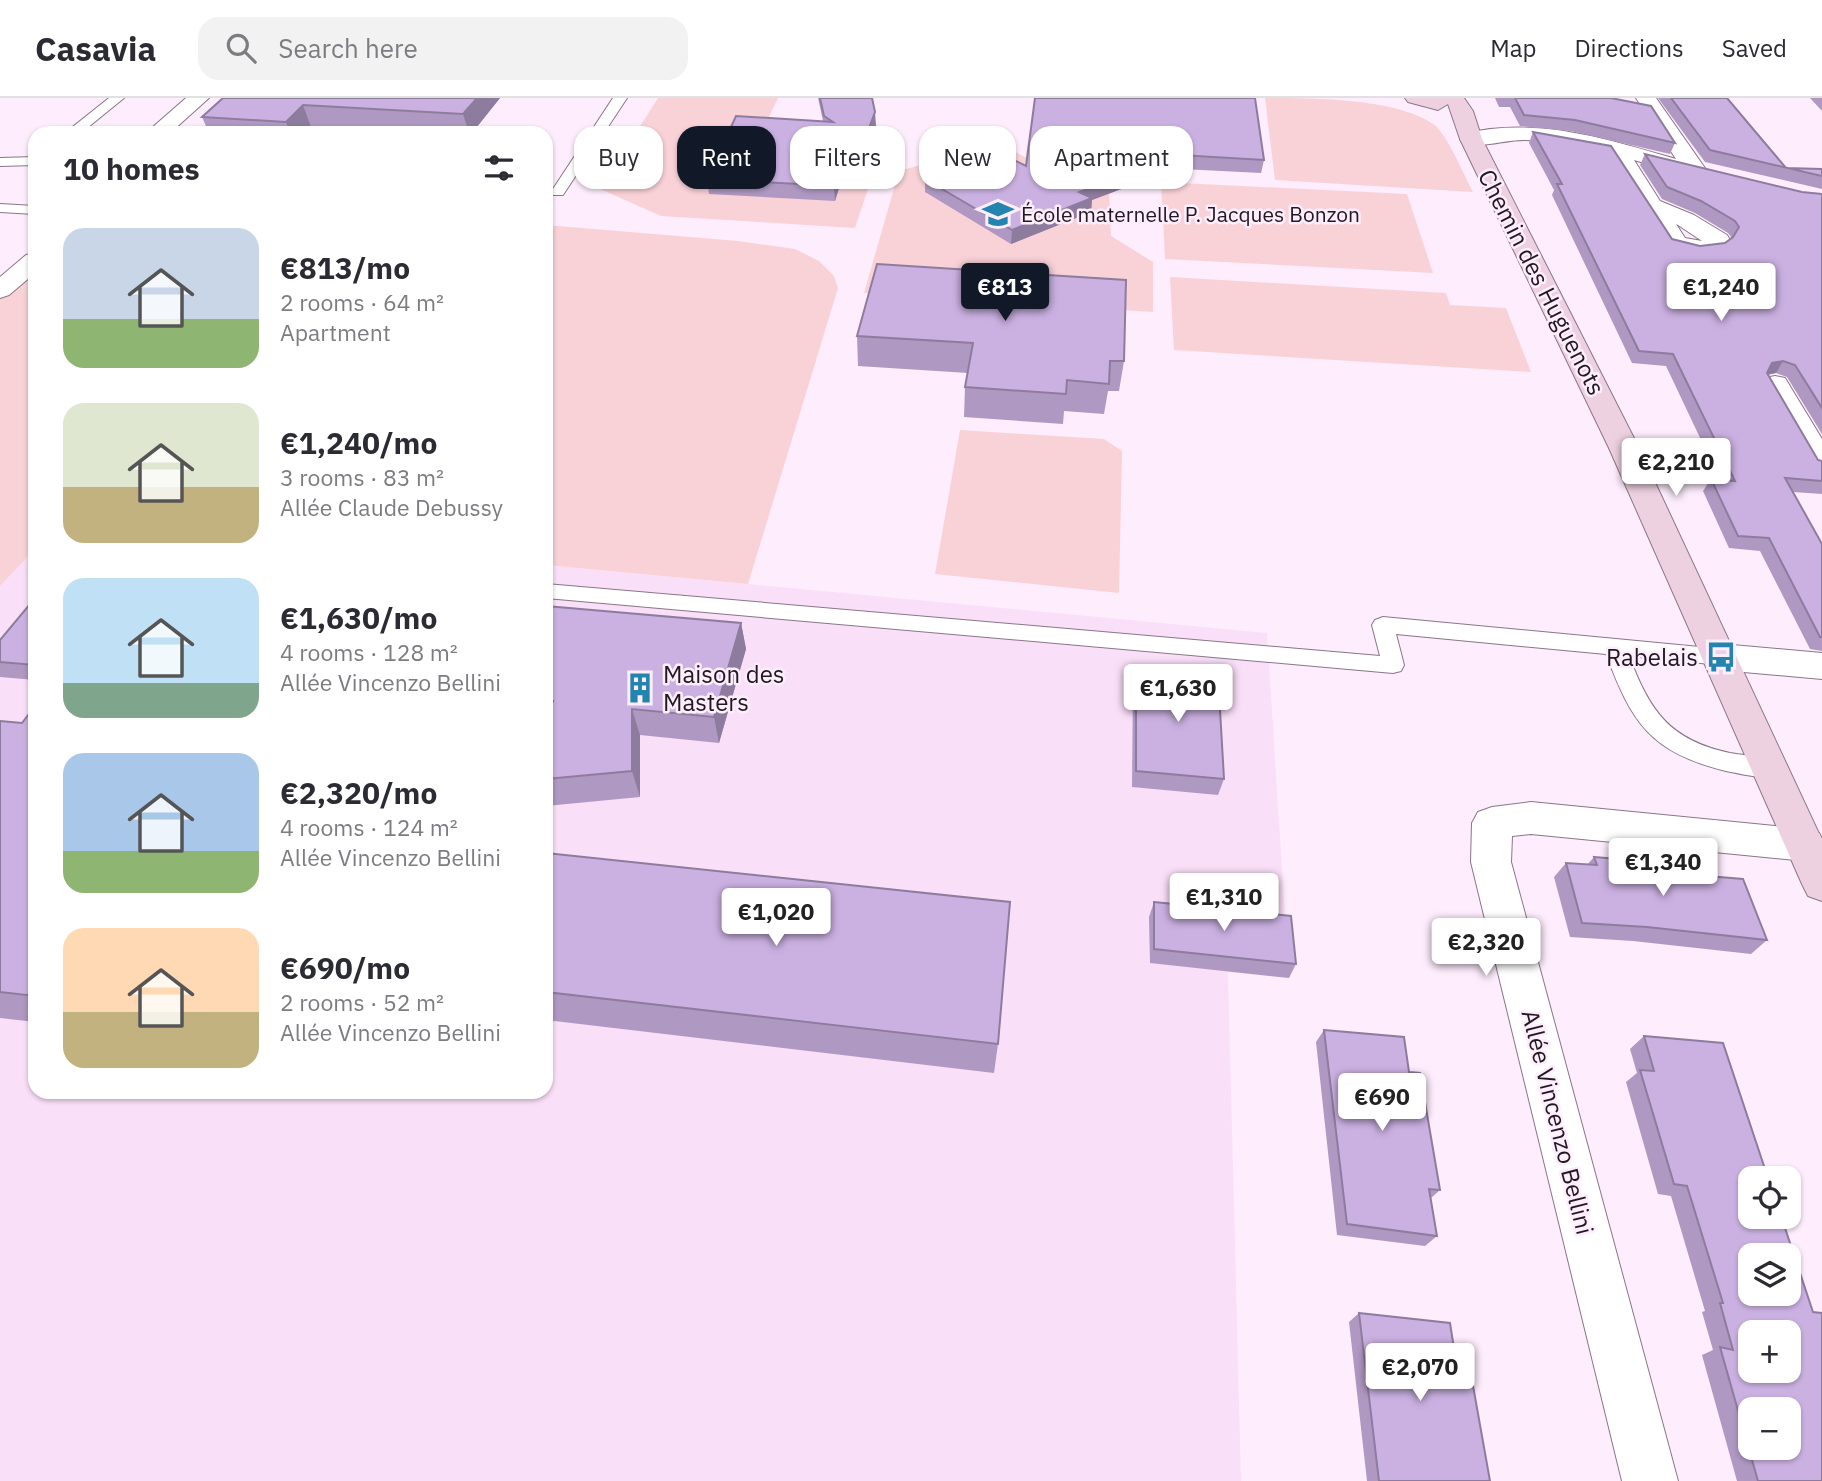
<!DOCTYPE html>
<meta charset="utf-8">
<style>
body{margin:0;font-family:"IBM Plex Sans",sans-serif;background:#f2f2f3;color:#2b2b33;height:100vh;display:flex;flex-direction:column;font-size:26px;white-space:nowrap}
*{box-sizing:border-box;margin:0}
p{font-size:23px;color:#7c7c81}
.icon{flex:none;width:38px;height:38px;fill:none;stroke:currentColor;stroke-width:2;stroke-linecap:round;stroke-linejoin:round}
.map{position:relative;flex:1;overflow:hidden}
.panel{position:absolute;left:28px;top:28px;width:525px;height:973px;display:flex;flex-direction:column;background:#fff;border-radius:21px;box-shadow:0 2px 5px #0004}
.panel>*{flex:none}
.guide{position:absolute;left:574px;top:28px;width:665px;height:63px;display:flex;gap:14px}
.buttons{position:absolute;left:1738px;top:1068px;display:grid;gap:14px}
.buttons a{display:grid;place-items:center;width:63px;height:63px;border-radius:14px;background:#fff;box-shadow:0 2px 5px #0004;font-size:35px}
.price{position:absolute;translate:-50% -60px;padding:0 16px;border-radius:7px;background:#fff;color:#222;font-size:23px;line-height:46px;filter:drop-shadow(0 2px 4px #0008)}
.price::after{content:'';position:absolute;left:50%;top:42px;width:21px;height:16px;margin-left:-10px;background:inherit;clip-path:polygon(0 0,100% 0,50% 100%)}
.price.current{background:#111827;color:#fff}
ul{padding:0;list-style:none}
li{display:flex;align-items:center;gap:21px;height:175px;padding:0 35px}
li span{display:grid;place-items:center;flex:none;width:196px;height:140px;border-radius:21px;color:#555}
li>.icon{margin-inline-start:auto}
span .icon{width:84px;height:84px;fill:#fffc;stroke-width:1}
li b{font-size:30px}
h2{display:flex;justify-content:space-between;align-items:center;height:84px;padding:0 35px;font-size:30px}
.pill{padding:0 24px;border-radius:21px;background:#fff;box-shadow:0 2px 5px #0004;font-size:24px;line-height:63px}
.pill.current{background:#111827;color:#fff}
header{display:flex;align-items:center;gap:42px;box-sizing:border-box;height:98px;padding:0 35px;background:#fff;border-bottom:2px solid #e1e1e2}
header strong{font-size:33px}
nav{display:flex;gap:38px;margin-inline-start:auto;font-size:24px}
.search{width:490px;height:63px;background:#f2f2f3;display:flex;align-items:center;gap:18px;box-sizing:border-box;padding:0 24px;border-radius:21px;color:#7c7c81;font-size:26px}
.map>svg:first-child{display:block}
.built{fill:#fadff8}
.green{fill:#f9d2d8}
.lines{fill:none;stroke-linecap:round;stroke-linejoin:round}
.lane-casing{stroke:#897688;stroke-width:2}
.street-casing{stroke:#897688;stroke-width:2}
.secondary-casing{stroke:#897688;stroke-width:2}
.lane{fill:#fff;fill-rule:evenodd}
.street{fill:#fff;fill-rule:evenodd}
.secondary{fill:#edd1e0;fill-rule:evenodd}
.wall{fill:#af98c2}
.shaded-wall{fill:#8e7c9e}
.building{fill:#cbb1e2;stroke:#8e7c9e;stroke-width:2;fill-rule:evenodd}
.labels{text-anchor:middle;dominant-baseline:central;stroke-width:5;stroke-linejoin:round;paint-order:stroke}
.far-poi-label{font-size:21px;fill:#211920;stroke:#feedfd;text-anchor:start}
.street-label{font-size:24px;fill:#211920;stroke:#feedfd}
.poi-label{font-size:24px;fill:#211920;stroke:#feedfd;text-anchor:end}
</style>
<header>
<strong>Casavia</strong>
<div class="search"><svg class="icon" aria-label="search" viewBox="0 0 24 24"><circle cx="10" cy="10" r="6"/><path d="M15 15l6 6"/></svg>Search here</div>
<nav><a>Map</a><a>Directions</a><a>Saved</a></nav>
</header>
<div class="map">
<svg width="1822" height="1383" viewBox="0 0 1822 1383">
<rect width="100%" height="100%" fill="#feedfd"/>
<path class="built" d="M35 451V994H546V467L1267 535 1289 880 1228 874 1241 1383H0V488Z"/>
<path class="green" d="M658 0H778L748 63 875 70 855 130 661 118 600 91Z
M1265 0C1314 0 1399 0 1436 28 1450 43 1463 75 1473 94L1275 82Z
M999 45 1065 81 1109 94 1111 138 1153 164V214L864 195 899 73Z
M1161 84 1407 96 1433 175 1165 161Z
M546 127 738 143 795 151 819 163 834 178 838 190 748 486 546 467Z
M35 171V451L0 488V201Z
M1170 179 1446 195 1450 207 1506 210 1531 274 1174 252Z
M960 332 1104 341 1122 353 1119 495 935 476Z"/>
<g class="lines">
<g class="lane-casing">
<path id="lane" d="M109 0H124L81 35H65Z
M613 0H627L563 97H553L551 94Z
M35 59V67L0 68V60Z
M0 106 35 108V116L0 114Z
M546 486 1380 558 1372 527 1375 522 1383 519 1721 551 1729 553 1732 559 1729 565 1721 567 1629 558C1650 613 1669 642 1730 655 1746 658 1763 658 1779 663L1782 670 1779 677C1762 682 1742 676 1726 673 1650 654 1632 625 1606 556L1396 536 1404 567 1401 573 1393 575 546 500Z"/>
</g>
<g class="street-casing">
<path id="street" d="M186 0H209L170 35H146Z
M1636 0H1656L1707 73 1704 78 1696 80 1634 62 1660 103 1694 117 1727 137 1730 142C1715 165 1692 157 1668 151L1607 55C1580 48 1552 42 1524 42 1505 42 1482 50 1463 46L1460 41 1463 36C1536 18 1606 41 1676 61ZM1676 126 1678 127 1702 143 1685 140Z
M35 155V175L9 197 0 200V179L26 157Z
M1775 278 1785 280 1822 341V375L1811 373 1761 286 1765 280Z
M1721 546 1822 555V581L1721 572 1709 568 1703 559 1709 550Z
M1531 704 1805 731 1819 735 1822 741 1819 759 1805 763 1531 736 1512 738 1511 764 1678 1383H1622L1471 764 1472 725 1478 714 1492 709Z"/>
</g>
<g class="secondary-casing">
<path id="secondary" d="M1405 0H1464L1473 13 1482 41 1639 350 1822 742V803L1808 798 1802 786 1609 350 1460 41 1448 6 1438 12 1408 4Z"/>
</g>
<use href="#lane" class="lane"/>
<use href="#street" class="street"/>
<use href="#secondary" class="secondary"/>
</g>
<path class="wall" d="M223 0H500L472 35H422L311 29 305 35H209L202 19Z
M818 0H872L876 29 865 57 852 49 835 103 709 96 707 81 823 23Z
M1035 0 1264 62 1261 75 1162 70 1161 76 1092 102 1091 114 1011 146 925 94V81L1026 68Z
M1495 0H1611L1675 45 1670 56 1571 33 1520 28 1510 9H1499Z
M1658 0H1727L1786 70 1822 71V91L1705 64Z
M1810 0H1822V13Z
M1533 34 1672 141 1700 148 1725 145 1732 140 1728 135 1695 115 1662 101 1640 67 1645 56 1802 94 1822 96V336L1787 279 1776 275 1768 277 1818 362 1822 363V396L1793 394 1822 446V553L1810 551 1760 453 1729 450 1703 393 1711 381 1720 382 1666 268 1632 265 1552 97 1554 92 1529 45Z
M877 166 1124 263 1119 293H1108L1104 316 1064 313 1063 326 964 319 965 289 968 275 858 268 857 238Z
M35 500V582L0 579V542Z
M546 508 741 525 746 551 719 645 640 637V699L546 708Z
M1136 569 1224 681 1218 697 1132 689 1133 586Z
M35 608V924L0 920V623L22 625Z
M546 755 998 946 994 975 546 922Z
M1594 759 1707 778 1767 842 1751 856 1633 843 1570 839 1554 779 1566 765 1587 767Z
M1154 804 1296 866 1289 880 1150 865 1149 819Z
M1324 932 1409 974 1440 1092 1431 1100 1437 1138 1425 1148 1337 1137 1316 944Z
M1644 938 1822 1383H1737L1702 1257 1713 1252 1702 1214 1705 1213 1671 1098 1658 1096 1626 984 1637 975 1630 951Z
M1359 1215 1459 1282 1490 1383H1367L1349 1224Z"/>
<path class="shaded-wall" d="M477 0H500L472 35H469L463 16Z
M303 7 311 29 305 35H290L286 24Z
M875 14 876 29 865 57 864 43Z
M851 35 852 49 835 103 834 88Z
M1164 63 1161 76 1092 102 1091 114 1011 146 1012 132 1079 94Z
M1783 263 1776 275 1764 277 1772 265Z
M741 525 746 551 719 645 714 619Z
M632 611 640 637V699L632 673Z"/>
<path class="building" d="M223 0H477L463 16 303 7 286 24 202 19Z
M820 0H872L875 14 864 43 851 35 834 88 707 81 736 18 833 24 824 18Z
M1035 0H1255L1264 62 1163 56 1164 63 1079 94 1092 100 1012 132 925 81 998 54 1026 68Z
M1515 0H1611L1651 8 1675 45 1575 22 1524 17Z
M1671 0H1727L1786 70 1822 71V78L1710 52Z
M1533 34 1611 48 1672 141 1700 148 1725 145 1733 139 1739 129 1735 123 1701 103 1667 89 1645 56 1802 94 1822 96V310L1795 267 1783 263 1772 265 1767 275 1818 362 1822 363V383L1785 380 1822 446V539H1820L1769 440 1738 438 1711 381 1735 383 1673 256 1639 253 1557 86H1562Z
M877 166 1126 182 1124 263H1110L1109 286 1067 282 1066 296 965 289 973 245 857 238Z
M35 500V567L0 564V542Z
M546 508 741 525 714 619 632 611V673L546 681V619L553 603H546Z
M1136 569 1218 577 1224 681 1136 673Z
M35 608V898L0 894V623L22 625Z
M546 755 1010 804 998 946 546 894Z
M1594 759 1704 768 1707 778 1743 781 1767 842 1647 829 1582 825 1566 765 1597 767Z
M1154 804 1291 818 1296 866 1154 851Z
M1324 932 1404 939 1409 974 1420 975 1440 1092 1429 1091 1437 1138 1347 1126Z
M1644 938 1723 945 1768 1080H1750V1118H1781L1813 1214 1822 1215V1383H1758L1720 1249 1733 1252 1720 1205H1723L1687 1088 1674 1086 1640 972 1654 973ZM1750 1157H1788V1195H1750ZM1750 1234H1788V1272H1750ZM1750 1311H1788V1349H1750Z
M1359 1215 1450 1225 1459 1282H1472L1490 1383H1379Z"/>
<defs>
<g id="school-bare" transform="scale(2.415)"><path d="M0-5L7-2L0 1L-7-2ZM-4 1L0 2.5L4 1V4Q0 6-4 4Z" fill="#2284af" stroke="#feedfd" stroke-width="2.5" paint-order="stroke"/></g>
<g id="bus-bare" transform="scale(2.415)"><path d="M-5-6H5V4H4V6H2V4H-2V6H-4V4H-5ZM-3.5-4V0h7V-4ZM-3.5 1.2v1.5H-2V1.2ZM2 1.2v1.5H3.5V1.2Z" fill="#2284af" stroke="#feedfd" stroke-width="2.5" paint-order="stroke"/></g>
<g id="building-bare" transform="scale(2.415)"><path d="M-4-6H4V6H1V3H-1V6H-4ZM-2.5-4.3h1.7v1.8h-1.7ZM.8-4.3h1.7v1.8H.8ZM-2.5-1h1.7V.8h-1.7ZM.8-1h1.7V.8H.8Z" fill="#2284af" stroke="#feedfd" stroke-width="2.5" paint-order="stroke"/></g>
</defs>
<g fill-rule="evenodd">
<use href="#school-bare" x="998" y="116"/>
<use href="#bus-bare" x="1721" y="559"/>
<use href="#building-bare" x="640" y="590"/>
</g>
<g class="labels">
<g class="far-poi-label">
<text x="1021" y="116">École maternelle P. Jacques Bonzon</text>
</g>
<g class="street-label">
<text transform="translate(1542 184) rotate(63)">Chemin des Huguenots</text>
<text transform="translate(1558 1024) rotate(76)">Allée Vincenzo Bellini</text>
</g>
<g class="poi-label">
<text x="1698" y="559">Rabelais</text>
<text x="663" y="576" text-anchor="start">Maison des<tspan x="663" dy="28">Masters</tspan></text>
</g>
</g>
</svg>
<div class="buttons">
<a><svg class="icon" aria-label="locate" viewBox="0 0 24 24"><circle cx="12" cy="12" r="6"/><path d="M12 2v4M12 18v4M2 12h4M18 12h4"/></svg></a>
<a><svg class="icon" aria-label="layers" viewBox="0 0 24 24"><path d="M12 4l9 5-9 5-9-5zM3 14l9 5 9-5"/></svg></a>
<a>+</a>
<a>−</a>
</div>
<b class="price current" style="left:1005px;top:225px">€813</b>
<b class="price" style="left:1721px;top:225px">€1,240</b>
<b class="price" style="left:1676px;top:400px">€2,210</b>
<b class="price" style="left:1178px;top:626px">€1,630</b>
<b class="price" style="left:1663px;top:800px">€1,340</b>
<b class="price" style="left:1224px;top:835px">€1,310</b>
<b class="price" style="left:776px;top:850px">€1,020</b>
<b class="price" style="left:1486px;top:880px">€2,320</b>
<b class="price" style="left:1382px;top:1035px">€690</b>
<b class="price" style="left:1420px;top:1305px">€2,070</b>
<div class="guide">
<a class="pill">Buy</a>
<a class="pill current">Rent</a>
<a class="pill">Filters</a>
<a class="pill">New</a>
<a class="pill">Apartment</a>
</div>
<section class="panel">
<h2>10 homes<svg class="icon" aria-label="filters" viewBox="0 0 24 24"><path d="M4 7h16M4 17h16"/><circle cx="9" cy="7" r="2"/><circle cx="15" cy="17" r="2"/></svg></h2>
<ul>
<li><span style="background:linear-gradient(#c9d6e8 65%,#8fb573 0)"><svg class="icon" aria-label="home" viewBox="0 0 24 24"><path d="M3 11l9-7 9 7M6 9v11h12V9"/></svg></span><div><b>€813/mo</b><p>2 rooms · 64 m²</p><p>Apartment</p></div></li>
<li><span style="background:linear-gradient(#dfe7d0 60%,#c2b280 0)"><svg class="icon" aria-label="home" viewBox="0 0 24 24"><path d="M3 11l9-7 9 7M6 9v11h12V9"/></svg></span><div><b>€1,240/mo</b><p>3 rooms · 83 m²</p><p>Allée Claude Debussy</p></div></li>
<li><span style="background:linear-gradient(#bfe0f5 75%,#7fa58c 0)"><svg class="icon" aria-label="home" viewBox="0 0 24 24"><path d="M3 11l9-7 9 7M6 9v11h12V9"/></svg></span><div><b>€1,630/mo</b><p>4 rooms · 128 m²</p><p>Allée Vincenzo Bellini</p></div></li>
<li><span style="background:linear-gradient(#a9c7e8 70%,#8fb573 0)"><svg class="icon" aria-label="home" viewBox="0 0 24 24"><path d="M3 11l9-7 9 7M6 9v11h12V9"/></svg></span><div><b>€2,320/mo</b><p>4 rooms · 124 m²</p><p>Allée Vincenzo Bellini</p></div></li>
<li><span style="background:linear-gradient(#ffd9b3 60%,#c2b280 0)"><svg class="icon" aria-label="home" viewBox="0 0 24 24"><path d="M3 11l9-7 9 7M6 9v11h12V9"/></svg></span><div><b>€690/mo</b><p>2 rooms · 52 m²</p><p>Allée Vincenzo Bellini</p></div></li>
</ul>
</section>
</div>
